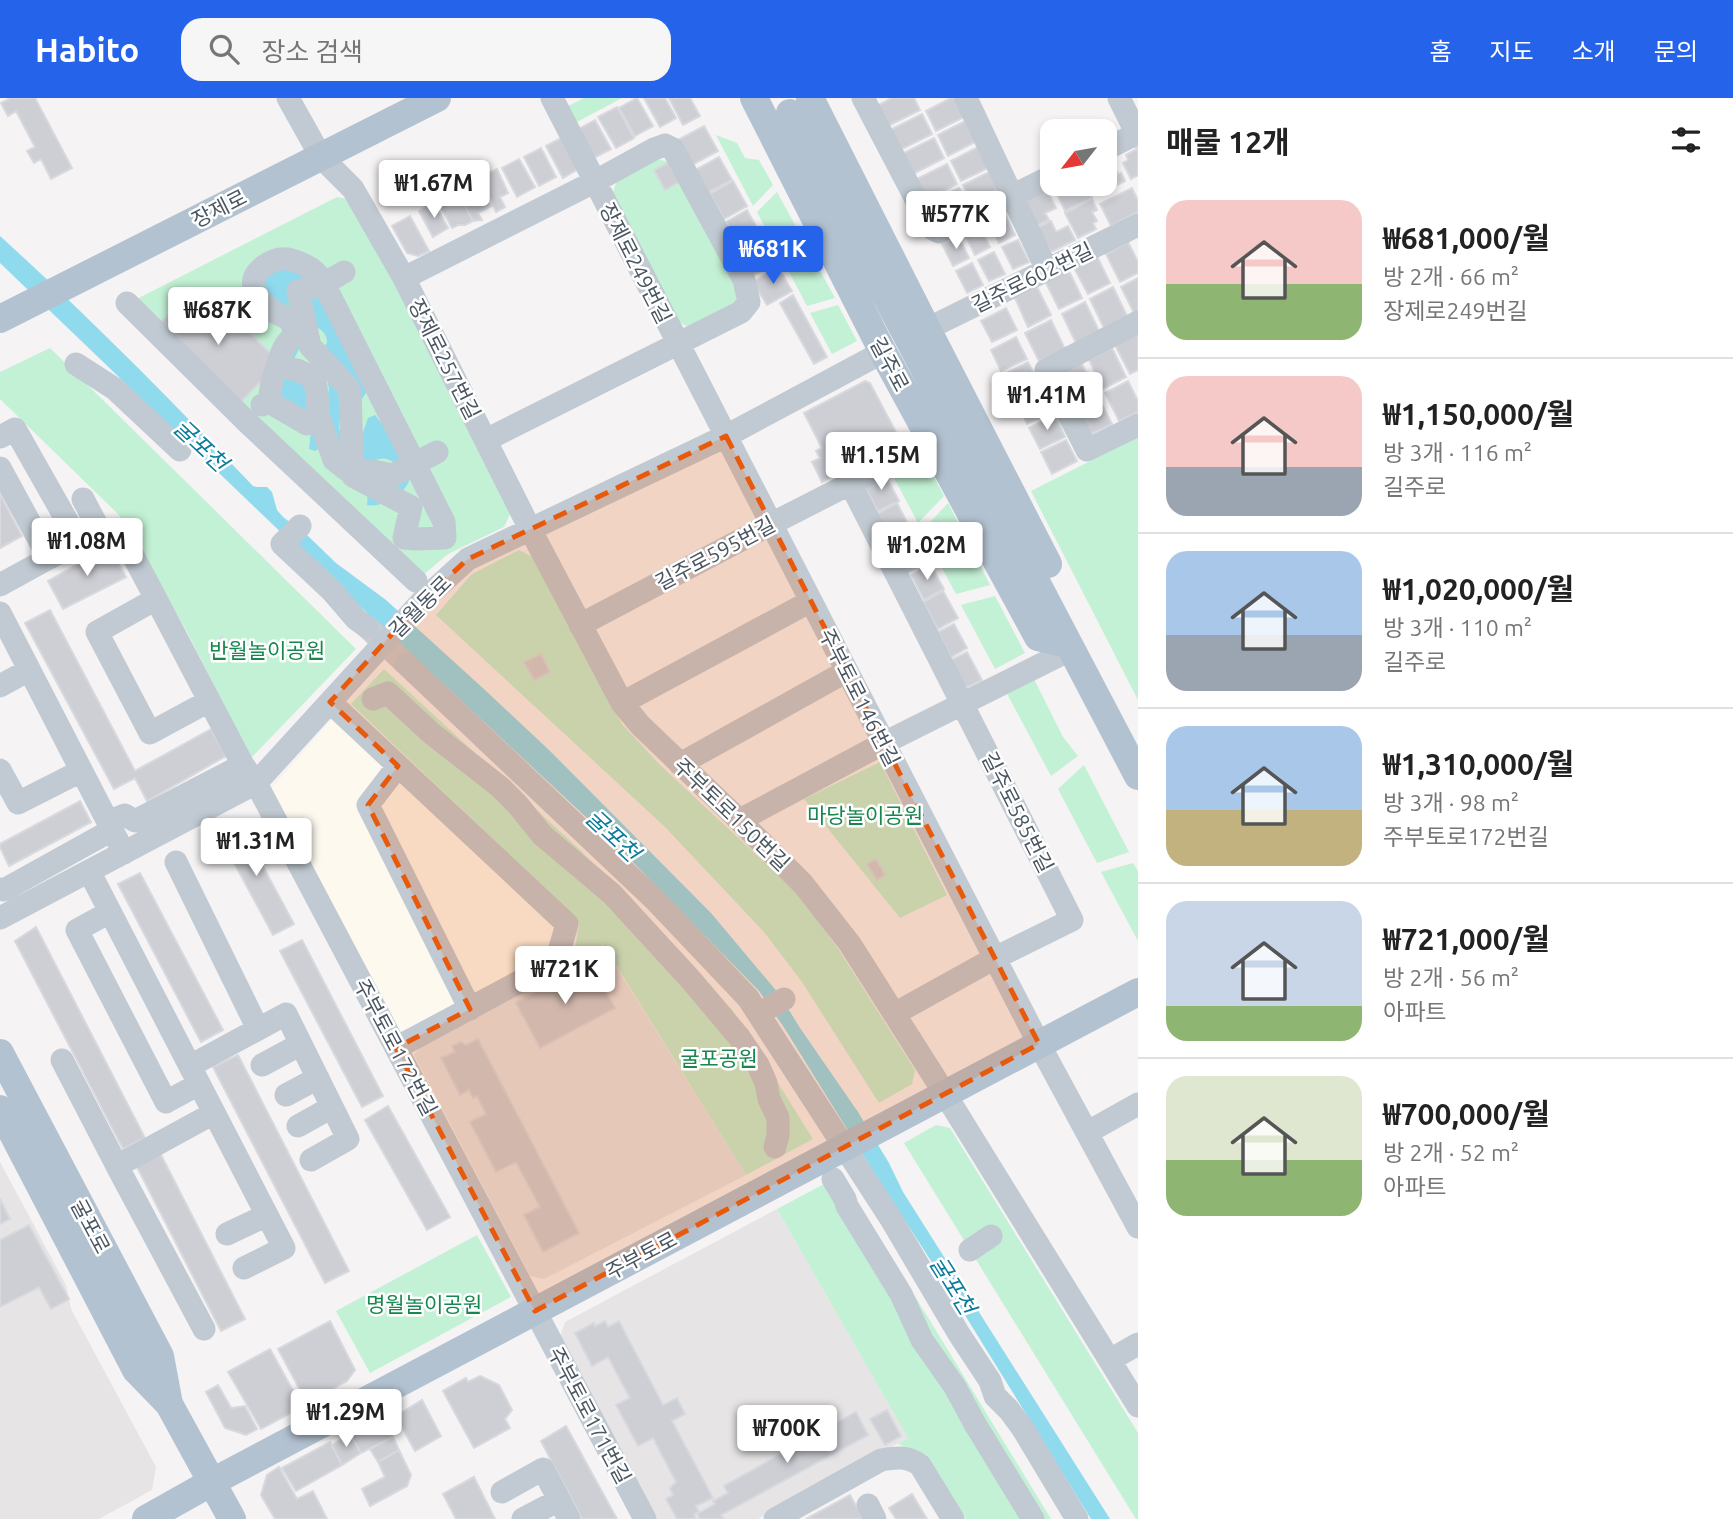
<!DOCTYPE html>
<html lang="ko">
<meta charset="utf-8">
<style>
body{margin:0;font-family:Ubuntu,"Noto Sans KR",sans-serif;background:#f6f6f6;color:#222;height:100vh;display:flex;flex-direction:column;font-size:26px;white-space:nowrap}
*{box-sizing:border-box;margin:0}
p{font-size:23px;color:#767676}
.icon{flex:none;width:38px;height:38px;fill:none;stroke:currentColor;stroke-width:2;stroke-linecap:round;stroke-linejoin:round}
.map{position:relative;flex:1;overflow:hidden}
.details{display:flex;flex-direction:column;background:#fff;width:595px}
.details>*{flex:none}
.needle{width:46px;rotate:239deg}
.tools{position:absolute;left:1040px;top:21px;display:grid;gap:14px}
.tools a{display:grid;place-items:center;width:77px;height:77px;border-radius:14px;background:#fff;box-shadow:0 4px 10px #0003;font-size:35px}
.price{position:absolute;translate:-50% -60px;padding:0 16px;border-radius:7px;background:#fff;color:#222;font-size:23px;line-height:46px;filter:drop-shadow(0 2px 4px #0008)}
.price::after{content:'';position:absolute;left:50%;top:42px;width:21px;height:16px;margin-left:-10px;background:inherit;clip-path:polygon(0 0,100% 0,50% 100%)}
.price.selected{background:#2563eb;color:#fff}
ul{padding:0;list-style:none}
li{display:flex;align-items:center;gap:21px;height:175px;padding:0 28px}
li+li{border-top:2px solid #e0e0e0}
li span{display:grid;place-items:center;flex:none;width:196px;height:140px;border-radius:21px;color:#555}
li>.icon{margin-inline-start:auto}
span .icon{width:84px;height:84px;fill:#fffc;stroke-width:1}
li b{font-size:30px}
h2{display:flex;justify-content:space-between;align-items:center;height:84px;padding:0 28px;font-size:30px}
header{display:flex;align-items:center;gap:42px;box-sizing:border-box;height:98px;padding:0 35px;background:#2563eb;color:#fff}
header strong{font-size:33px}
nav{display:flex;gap:38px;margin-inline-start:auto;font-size:24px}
.search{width:490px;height:63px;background:#f6f6f6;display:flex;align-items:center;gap:18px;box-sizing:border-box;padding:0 24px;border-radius:21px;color:#767676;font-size:26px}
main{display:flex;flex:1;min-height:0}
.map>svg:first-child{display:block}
.commercial{fill:#fdf9ef}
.education{fill:#e6e4e5}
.green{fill:#c3f1d5}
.water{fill:#90daee}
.building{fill:#cdcfd5;stroke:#d7d9de;stroke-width:2}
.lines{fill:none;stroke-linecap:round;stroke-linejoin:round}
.minor-tunnel{stroke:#caccce;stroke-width:23;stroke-dasharray:23 11;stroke-linecap:butt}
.minor{stroke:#c1cad2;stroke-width:23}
.major{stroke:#b3c2d1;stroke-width:28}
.marked{fill:#e8590c;fill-opacity:0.2;stroke:#e8590c;stroke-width:5;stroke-dasharray:14 9;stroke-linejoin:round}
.labels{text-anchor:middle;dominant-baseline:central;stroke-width:5;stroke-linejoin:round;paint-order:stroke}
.street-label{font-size:21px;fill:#4a5661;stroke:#fff}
.park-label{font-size:21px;fill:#17864f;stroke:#fff}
.water-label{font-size:23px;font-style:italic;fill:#0c7c9b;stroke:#fff}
</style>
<header>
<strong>Habito</strong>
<div class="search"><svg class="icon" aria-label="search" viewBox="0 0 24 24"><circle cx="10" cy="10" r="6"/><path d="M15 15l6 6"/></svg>장소 검색</div>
<nav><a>홈</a><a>지도</a><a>소개</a><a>문의</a></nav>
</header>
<main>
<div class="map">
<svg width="1138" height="1421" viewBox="0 0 1138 1421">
<rect width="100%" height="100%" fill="#f5f3f3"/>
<path class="commercial" d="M338 614 562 831 549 859 399 934 271 691Z"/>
<path class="education" d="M602 846 746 1077 544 1181 530 1178 414 957 423 945Z
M0 1064 66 1187 71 1211 156 1369 152 1392 99 1421H0Z
M777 1111 908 1340 758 1421H656L560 1239 565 1224Z"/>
<path class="green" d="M584 0H622L577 24 568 8Z
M716 37 737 45 745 60 759 62 773 87 753 108Z
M658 61 669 64 739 197 732 209 690 230 679 224 613 94 617 82Z
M777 94 835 200 807 208 757 114Z
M337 99 352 102 511 414 504 429 448 456 416 483 121 209Z
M838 207 857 243 832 256 810 215Z
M50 250 356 551 251 660 188 536 131 434 118 416 0 301V274Z
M1138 339V602L1031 393Z
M924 360 944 398 918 425 892 376Z
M948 405 990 487 956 496 922 433Z
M519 452 535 460 622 626 661 668 791 789 821 827 839 852 915 972 912 986 879 1005 802 884 764 834 664 728 436 517 472 476Z
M995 498 1025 555 995 571 961 507Z
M384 571 579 751 683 856 733 913 813 1041 746 1077 603 846 573 863 579 826 558 803 351 606Z
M1032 577 1063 639 1078 658 1051 678 1005 592Z
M880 664 947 797 900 820 804 701Z
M1084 667 1129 754 1097 765 1058 691Z
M1133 765 1138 773V843L1101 774Z
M936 1027 950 1030 1138 1335V1421H1136L904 1045Z
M841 1077 1051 1421H966L927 1357 898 1346 908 1340 777 1111Z
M477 1137 511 1199 370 1275 336 1213Z"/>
<path class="water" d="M0 138C88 218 171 302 253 388L257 389H267L272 394 277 412 283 419 308 438 336 465 386 502 485 592 550 653 711 815 779 896 800 930 858 1014 889 1065 903 1094 1110 1421H1091L942 1180 873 1073 785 931 759 893 618 749 291 444 0 165Z
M284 170 308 179 367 292C363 304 350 311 340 319L339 329 341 336 362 337 368 320 375 317C384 327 410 367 410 379 409 388 400 396 393 400 384 405 377 409 367 407L368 392H393C402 385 401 379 399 368 383 356 382 361 366 365 361 367 355 367 349 367L325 311 329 291 321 251 327 245C327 238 324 233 318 230 306 236 299 251 293 263L310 286 321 350 315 353 309 351 311 333 277 294 296 246 261 182 266 176Z"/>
<path class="building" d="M11 0H35L72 70 51 81 41 61 34 65 27 53 35 49 16 13 8 18 1 5Z
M637 0 653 28 635 38 619 10Z
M644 0H665L676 20 660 29Z
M669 0H690L700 18 683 27Z
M892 0H914L920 12 888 28 877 8Z
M951 0H959L968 17 936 33 926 13Z
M617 9 634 40 616 50 598 19Z
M922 16 932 36 900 52 890 32Z
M595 22 611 51 592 61 577 32Z
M965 23 975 44 948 58 938 37Z
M704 28 718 53 690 68 676 43Z
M563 39 580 70 563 80 546 48Z
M934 40 944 60 913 76 902 56Z
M1138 48V77L1131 81 1123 65 1128 62 1126 57 1137 51 1135 49Z
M978 49 988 70 961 83 951 63Z
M541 50 556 79 539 88 524 59Z
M719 59 732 82 705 96 692 74Z
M519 61 535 89 517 99 502 70Z
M1104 62 1107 68 1113 65 1118 76 1121 75 1125 83 1098 97 1093 86H1104Z
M668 65 679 84 665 92 654 72Z
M947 66 957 86 925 102 915 82Z
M497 71 508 95 500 99 505 109 496 114 480 79Z
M989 74 997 90 988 101 973 107 963 87Z
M476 81 491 108 478 115 482 122 473 123 457 93Z
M733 83 747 108 724 121 710 96Z
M1056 86H1080L1082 91 1087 89 1092 100 1065 113 1053 87Z
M959 90 970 110 945 123 935 120 927 106Z
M1046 90 1056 110 1045 115 1049 122 1034 129 1024 107 1028 98Z
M1132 90 1138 103V114L1111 128 1100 106Z
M457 93 473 123 465 127H458L452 130 438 104Z
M1092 101 1097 112 1092 114 1097 123 1093 125 1096 131 1078 140 1065 115Z
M434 104 448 130 433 139 419 113Z
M747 112 761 137 740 148 726 124Z
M1004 115 1015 137 999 145 988 123Z
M410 118 429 153 418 158 407 155 392 128Z
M1051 123 1056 134 1068 128 1075 142 1053 153 1044 148 1036 130Z
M979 127 990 149 975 157 964 135Z
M958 138 969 160 953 168 942 146Z
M762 140 776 165 750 179 736 154Z
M1018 142 1029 164 1013 171 1002 149Z
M1128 144 1138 164V175L1120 184 1106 156Z
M994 154 1005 176 989 183 978 162Z
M1096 156 1110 185 1088 196 1073 168Z
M972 165 983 187 967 195 956 173Z
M778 169 792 193 767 207 753 184Z
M1068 171 1082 200 1059 211 1045 183Z
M1138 180V216L1135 217 1121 189Z
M1037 189 1051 217 1028 229 1015 200Z
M1113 189 1127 218 1104 230 1090 201Z
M208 193 276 261 266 278 236 309 154 229 188 201 194 207Z
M793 197 827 259 814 266 780 205Z
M1085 204 1099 233 1076 245 1062 216Z
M1006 210 1017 232 992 244 981 223Z
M1051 222 1065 251 1039 263 1025 235Z
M1138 236V272L1130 276 1115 247Z
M1016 239 1027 261 1001 273 991 252Z
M1112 250 1126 279 1103 291 1089 262Z
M1028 264 1039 286 1014 298 1003 277Z
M1081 264 1095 294 1072 305 1058 276Z
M865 283 870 285 898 338 896 344 822 384 812 364 820 360 816 353 822 350 804 315Z
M1128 283 1138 303V314L1119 323 1105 295Z
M1042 292 1053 313 1027 326 1017 304Z
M1097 297 1112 326 1089 337 1075 309Z
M1055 317 1065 339 1040 351 1029 330Z
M1066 342 1077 363 1052 376 1041 354Z
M884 375 899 403 878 413 863 386Z
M0 396 22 438 0 450Z
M897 405 911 432 892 443 877 416Z
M913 435 929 463 906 476 890 447Z
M109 449 126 479 63 511 48 483Z
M930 466 944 491 924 502 911 477Z
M943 493 958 520 938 531 923 504Z
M50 512 135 673 211 631 226 658 147 703 135 680 114 691 25 525Z
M954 526 967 550 951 559 938 534Z
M222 539 233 548 225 557 214 548Z
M967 554 982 582 968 589 959 586 947 564Z
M541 556 550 574 534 582 524 564Z
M80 703 91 724 9 768 0 749V746Z
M239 724 294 826 273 837 218 735Z
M876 761 885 777 877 782 867 766Z
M140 775 223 932 201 944 118 786Z
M36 829 145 1040 123 1051 15 843Z
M302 842 383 998 362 1009 280 853Z
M590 865 615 910 540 950 516 905Z
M478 941 579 1135 543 1154 524 1117 540 1109 516 1064 496 1074 470 1024 486 1016 477 998 473 1000 469 992 460 997 441 960 455 954 452 948 461 944 466 947Z
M238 957 349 1173 325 1185 213 969Z
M388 1008 450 1119 427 1132 365 1022Z
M160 1055 245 1221 221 1233 136 1067Z
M0 1101 10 1121 0 1126Z
M29 1127 69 1201 51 1211 39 1189 0 1209V1142Z
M330 1223 355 1272 347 1283 307 1305 278 1251Z
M605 1223 608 1229 619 1223 663 1307 677 1300 685 1316 672 1323 713 1400 696 1408 699 1414 694 1416 696 1421H677L666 1401 673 1397 670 1390 676 1384 653 1340 638 1348 616 1307 630 1300 608 1259 592 1268 575 1235 594 1225 595 1228Z
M270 1251 302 1309 261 1331 228 1274Z
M480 1278 499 1287 512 1312 505 1321 510 1330 474 1350 443 1293 466 1280 468 1284Z
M218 1287 231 1310 245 1308 257 1331 246 1337 225 1330 206 1294Z
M422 1302 441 1338 415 1353 396 1318Z
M887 1312 901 1338 885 1347 870 1321Z
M856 1314 868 1337 721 1417 724 1421H700L697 1416 715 1406 713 1403 728 1395 724 1388Z
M372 1323 385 1326 393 1339 361 1355 350 1336Z
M566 1328 617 1421H582L541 1343Z
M350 1336 361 1355 342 1367 332 1347Z
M393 1339 399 1352 378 1364 370 1351Z
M330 1344 342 1367 296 1393 282 1370Z
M399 1352 411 1377 407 1388 370 1408 362 1391 385 1379 378 1364Z
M279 1369 297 1401 313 1393 327 1421H275L261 1397 267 1377Z
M474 1379 495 1421H456L443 1396Z
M912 1396 927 1421H896L889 1410Z
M850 1397 863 1421H806Z"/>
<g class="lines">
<path class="minor-tunnel" d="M367 529 406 566"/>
<path class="minor" d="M288 0 321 59 353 91 404 180 530 431 622 605 640 627 734 717 803 786 850 846 945 996 1138 1308
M552 0 1039 946 1138 1129
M863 0 931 130 939 134 1052 78
M966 0 1047 172
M1119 0 1137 36
M1104 52 1138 35
M404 180 594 84 654 51 665 47 673 51 744 182 749 204 741 214 486 342
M127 205 247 324 416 483
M1138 224 1046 272 1087 352 1138 327
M927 231 1138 127
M76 266 115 291 180 352
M277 269C279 262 281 255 285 248 289 241 296 238 293 229 290 219 281 218 273 213 263 207 251 193 254 181 256 173 266 166 273 163 282 159 292 161 300 165 311 169 319 176 324 186L444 424 445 440 416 441 404 440 411 409 353 378 350 296 348 289 310 248 298 193C317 190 327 184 344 174
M269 304 307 326 319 320
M262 307 269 304 272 283 277 269 297 272 310 278 316 288 319 320 334 362 347 372 373 373 393 377 437 354
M0 339 15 331 79 444 49 460
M0 370 49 460 0 487
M850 385 1072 822 995 860 894 916
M83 401 100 433 88 439
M300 428 282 446 331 492 356 521 367 529
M100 433 128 448 156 501
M0 515 124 755
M580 527 771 426 932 344
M406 566 657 804 748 900 891 1121 959 1236 990 1283 995 1298 1009 1312 1023 1331 1077 1421
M0 588 29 572
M373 601 388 595 431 635 500 689 518 707 542 737 612 796 691 882 739 939 758 967 766 985 769 1001 778 1020V1037L775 1049
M209 603 150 635 97 534 156 501 243 667
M330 604 567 826 556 864 396 950
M622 605 811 503
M680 666 847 573
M398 668 368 707 470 911
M0 672 18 705 81 673
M740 722 884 645 1072 551
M108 724 125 717 135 723 243 667 256 685 645 1421
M176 764 258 931
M89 773 284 1150 244 1170
M0 791 4 792 112 732
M110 814 77 832 166 1004 199 986
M0 820 256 685 424 501 468 461 726 338 883 254
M770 909 784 901
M62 962 117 1068 214 1015
M262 967 301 946
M190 968 286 916 348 1041 311 1062
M286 997 318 980
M298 1028 332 1009
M1088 1034 1138 1006
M117 1068 204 1231
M833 1081 845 1101 847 1108 901 1196 922 1242 955 1289 975 1326 1033 1421
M227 1136 267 1117
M970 1152 991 1138
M1110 1262 1138 1246
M502 1394 543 1371 569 1421
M868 1407 875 1421
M523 1421 559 1402
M775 1421 881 1362C897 1359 907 1358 920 1367L953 1421"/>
<path class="major" d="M754 0 883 254 1038 539 1068 546
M810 0 927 231 1048 466
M790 15 1138 678
M0 221 437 0
M0 955 160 1258 169 1306
M0 1011 136 1272 169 1306 232 1421
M146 1421 212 1384 1138 894"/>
</g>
<path class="marked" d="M726 338 1039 946 535 1213 396 950 470 911 368 707 398 668 330 604 424 501 468 461Z"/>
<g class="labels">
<g class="street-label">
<text transform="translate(219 110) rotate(-27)">장제로</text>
<text transform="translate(636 165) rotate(63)">장제로249번길</text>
<text transform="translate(1032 179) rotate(-26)">길주로602번길</text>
<text transform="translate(445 261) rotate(63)">장제로257번길</text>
<text transform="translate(890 266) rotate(62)">길주로</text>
<text transform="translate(715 455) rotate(-28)">길주로595번길</text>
<text transform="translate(420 508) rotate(-45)">갈월동로</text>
<text transform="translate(860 599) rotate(63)">주부토로146번길</text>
<text transform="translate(1018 714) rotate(63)">길주로585번길</text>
<text transform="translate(732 716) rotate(44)">주부토로150번길</text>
<text transform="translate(396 949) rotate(62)">주부토로172번길</text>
<text transform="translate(91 1128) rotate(62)">굴포로</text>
<text transform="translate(641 1157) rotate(-28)">주부토로</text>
<text transform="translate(590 1317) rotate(62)">주부토로171번길</text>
</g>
<g class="park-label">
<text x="267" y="552">반월놀이공원</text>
<text x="865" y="717">마당놀이공원</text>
<text x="719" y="960">굴포공원</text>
<text x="424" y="1206">명월놀이공원</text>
</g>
<g class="water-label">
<text transform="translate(201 347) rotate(43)">굴포천</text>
<text transform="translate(613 737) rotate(43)">굴포천</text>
<text transform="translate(953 1187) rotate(58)">굴포천</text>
</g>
</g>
</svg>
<div class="tools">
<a><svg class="needle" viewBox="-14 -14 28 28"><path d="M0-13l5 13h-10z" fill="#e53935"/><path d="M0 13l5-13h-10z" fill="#767676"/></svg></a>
</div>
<b class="price" style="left:434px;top:122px">₩1.67M</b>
<b class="price" style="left:956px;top:153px">₩577K</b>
<b class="price selected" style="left:773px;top:188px">₩681K</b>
<b class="price" style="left:218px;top:249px">₩687K</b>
<b class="price" style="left:1047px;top:334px">₩1.41M</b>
<b class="price" style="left:881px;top:394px">₩1.15M</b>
<b class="price" style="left:87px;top:480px">₩1.08M</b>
<b class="price" style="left:927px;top:484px">₩1.02M</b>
<b class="price" style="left:256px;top:780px">₩1.31M</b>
<b class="price" style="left:565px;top:908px">₩721K</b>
<b class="price" style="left:346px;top:1351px">₩1.29M</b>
<b class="price" style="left:787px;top:1367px">₩700K</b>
</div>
<section class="details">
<h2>매물 12개<svg class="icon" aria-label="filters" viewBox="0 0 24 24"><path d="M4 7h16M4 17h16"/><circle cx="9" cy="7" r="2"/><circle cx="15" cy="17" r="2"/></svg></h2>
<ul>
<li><span style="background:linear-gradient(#f6c9c9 60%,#8fb573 0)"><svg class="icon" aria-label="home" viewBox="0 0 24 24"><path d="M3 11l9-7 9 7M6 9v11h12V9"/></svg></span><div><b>₩681,000/월</b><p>방 2개 · 66 m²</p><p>장제로249번길</p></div></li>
<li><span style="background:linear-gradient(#f6c9c9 65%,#9aa5b1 0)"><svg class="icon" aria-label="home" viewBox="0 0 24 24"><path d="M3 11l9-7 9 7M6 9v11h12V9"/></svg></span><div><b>₩1,150,000/월</b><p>방 3개 · 116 m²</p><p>길주로</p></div></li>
<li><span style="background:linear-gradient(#a9c7e8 60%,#9aa5b1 0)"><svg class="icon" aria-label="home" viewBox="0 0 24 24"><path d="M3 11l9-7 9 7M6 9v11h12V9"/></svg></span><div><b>₩1,020,000/월</b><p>방 3개 · 110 m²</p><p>길주로</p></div></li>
<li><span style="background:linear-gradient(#a9c7e8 60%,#c2b280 0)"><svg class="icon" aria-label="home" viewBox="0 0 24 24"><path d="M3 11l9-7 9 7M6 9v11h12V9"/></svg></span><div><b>₩1,310,000/월</b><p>방 3개 · 98 m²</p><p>주부토로172번길</p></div></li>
<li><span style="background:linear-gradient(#c9d6e8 75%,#8fb573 0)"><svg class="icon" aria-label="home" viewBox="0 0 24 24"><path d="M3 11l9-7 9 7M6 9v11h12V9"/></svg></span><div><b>₩721,000/월</b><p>방 2개 · 56 m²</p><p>아파트</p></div></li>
<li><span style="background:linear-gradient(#dfe7d0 60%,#8fb573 0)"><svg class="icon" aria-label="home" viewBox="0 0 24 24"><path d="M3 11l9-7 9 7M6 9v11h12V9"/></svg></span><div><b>₩700,000/월</b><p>방 2개 · 52 m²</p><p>아파트</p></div></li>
</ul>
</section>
</main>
